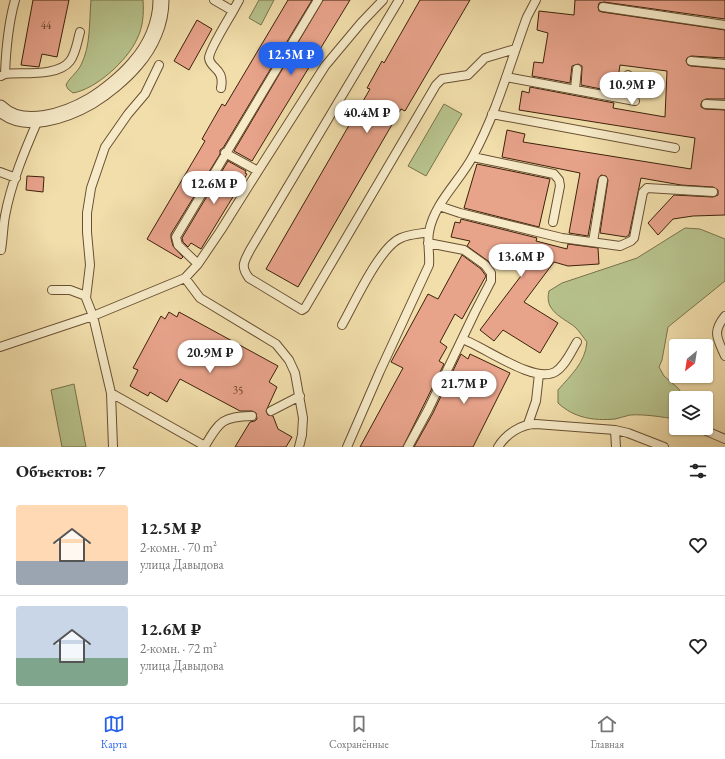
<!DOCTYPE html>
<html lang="ru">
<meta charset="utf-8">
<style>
body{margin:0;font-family:"EB Garamond",serif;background:#f6f6f6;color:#222;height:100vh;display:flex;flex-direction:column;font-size:15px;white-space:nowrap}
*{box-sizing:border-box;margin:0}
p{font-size:13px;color:#767676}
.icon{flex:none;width:22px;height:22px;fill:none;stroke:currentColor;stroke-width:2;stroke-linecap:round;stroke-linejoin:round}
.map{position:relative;height:447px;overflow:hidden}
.sheet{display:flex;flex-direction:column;background:#fff;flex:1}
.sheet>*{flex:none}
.needle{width:26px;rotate:210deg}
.tools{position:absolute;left:669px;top:339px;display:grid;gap:8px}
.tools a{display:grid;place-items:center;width:44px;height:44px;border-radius:4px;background:#fff;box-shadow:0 1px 3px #0004;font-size:20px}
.price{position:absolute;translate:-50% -34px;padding:0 9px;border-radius:14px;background:#fff;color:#222;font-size:13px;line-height:26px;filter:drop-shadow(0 1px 2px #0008)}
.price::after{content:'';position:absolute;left:50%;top:24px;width:12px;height:9px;margin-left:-6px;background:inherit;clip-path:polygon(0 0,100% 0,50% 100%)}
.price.on{background:#2563eb;color:#fff}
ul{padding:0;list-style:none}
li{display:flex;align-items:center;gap:12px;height:100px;padding:0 16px}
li+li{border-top:1px solid #e0e0e0}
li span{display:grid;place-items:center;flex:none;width:112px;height:80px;border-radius:4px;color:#555}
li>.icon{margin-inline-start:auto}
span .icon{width:48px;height:48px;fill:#fffc;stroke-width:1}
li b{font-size:17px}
h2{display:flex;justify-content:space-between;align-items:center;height:48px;padding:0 16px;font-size:17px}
.menu{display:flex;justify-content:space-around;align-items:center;height:56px;border-top:1px solid #e0e0e0;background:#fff;font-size:11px;color:#767676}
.menu a{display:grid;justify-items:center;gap:2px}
.menu .on{color:#2563eb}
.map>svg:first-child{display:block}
.green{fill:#b7c28c;stroke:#7a724b}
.building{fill:#e8a38b;stroke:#3c210a}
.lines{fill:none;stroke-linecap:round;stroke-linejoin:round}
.lane-casing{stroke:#695032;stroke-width:10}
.street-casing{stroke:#695032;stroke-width:17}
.lane{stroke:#f6eac8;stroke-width:8}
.street{stroke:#f6eac8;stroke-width:15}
.labels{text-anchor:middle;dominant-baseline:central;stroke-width:3.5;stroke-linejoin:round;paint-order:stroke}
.number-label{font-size:11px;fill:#67422a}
</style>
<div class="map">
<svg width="725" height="447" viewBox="0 0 725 447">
<rect width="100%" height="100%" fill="#f1deab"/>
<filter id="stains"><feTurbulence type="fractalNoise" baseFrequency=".005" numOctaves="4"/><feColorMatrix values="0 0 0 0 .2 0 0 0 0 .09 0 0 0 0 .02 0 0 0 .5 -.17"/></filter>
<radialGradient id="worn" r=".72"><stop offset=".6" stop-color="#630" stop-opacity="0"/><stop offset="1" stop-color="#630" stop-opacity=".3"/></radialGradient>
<path class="green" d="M91 0H143C144 14 143 27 137 39 127 61 96 89 73 93L68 89 66 85C69 78 77 73 81 65 91 45 89 22 91 0Z
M259 0H274L261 25 249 18Z
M444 104 462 114 426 176 408 166Z
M685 228 700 229 725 239V281L668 327 662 360 659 367 664 376 678 388 685 398H676V419C661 417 645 414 630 415 625 416 620 418 615 419 594 421 574 418 558 403V390C571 375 585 363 587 342 583 337 580 332 575 327 562 317 544 311 549 291L562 283 637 258Z
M74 384 86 447H62L51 390Z"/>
<path class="building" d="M33 0H69L57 57 42 54 39 67 21 65Z
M288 0H312L223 148 220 150V154L171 234V238L173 246 183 257 181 259 147 239 205 141 202 139 222 104 225 106Z
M323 0H350L252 161 234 151Z
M420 0H470L405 111 401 109 298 287 266 269 370 89 367 88 382 61 384 63Z
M575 0H725V19L604 2 599 3 598 7 599 11 602 12 725 30V58L691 56 687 58 686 61 688 65 691 66 725 69V99H706L702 101 701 104V107L705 109 725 110V215L693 216 673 219 658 235 648 223 674 195 713 197 718 195V190L713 187 681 185 641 178 629 235 626 237 600 233 608 180 606 176 601 175 598 179 588 236 569 233 580 173 502 157 507 130 525 134 523 142 691 169 695 138 519 110 522 91 529 93 530 87 614 103 613 108 665 117 667 71 620 65 616 92 581 85 582 69V66L578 64 572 66 570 83 532 76 534 62 543 63 548 33 537 30 539 11 574 15Z
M197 20 212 29 189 70 174 61Z
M228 161 246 171 245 173 247 174 201 249 191 243 188 247 183 242 182 238Z
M477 164 550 179 539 227 464 208Z
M27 176 44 177 43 192 26 190Z
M461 219 537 238 536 241 567 249 568 244 598 248 599 264 568 266 554 262 524 302 558 323 540 353 503 330 494 341 480 330 530 264 497 256 492 265 488 261 467 246 470 241 451 237 455 222 460 223Z
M462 255 481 269 486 276 462 319 455 314 440 342 447 347 439 361 444 364 403 447H360L403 368 391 362 428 294 438 299Z
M169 312 177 317 179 312 278 366 269 382 277 387 266 411 268 415 273 416 278 429 292 437 286 447H235L250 422 255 421 257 419 256 413 252 411H240L180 379 167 402 150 392 148 396 130 386 138 370 133 368 161 316 165 319Z
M461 354 468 359 470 354 510 373 473 447H414L433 413Z"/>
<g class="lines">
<g class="lane-casing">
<path id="lane" d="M214 0 233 11 239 0
M399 0 250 250C244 262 240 266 249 278L302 310 305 308 436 85 442 79 468 75 485 58 515 49
M603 7 725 25
M691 61 725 64
M5 74C22 72 58 77 70 61 76 53 77 42 80 32
M1 76 5 74C6 48 8 25 15 0
M506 77 635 101
M221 88C225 68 210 69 209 58 209 50 228 20 233 11
M575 89 577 69
M624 99 628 75
M706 104 725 105
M492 114 675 148
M225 153 258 171
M473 157 554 174 559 180 560 186 553 222
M0 172 16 178
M439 206 460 213 562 238 620 246 631 241 634 238 643 192 647 188 713 192
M593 242 603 180
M1 250C3 238 3 227 5 216 11 183 25 150 38 120
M198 264 178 245 176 237 318 0
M185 278 200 298 276 344 289 360 295 373 303 418 302 435 299 447
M52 290H70L86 296
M725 316C712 332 717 338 725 356
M342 325C354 304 380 246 401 238 409 234 420 234 429 232
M462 339C483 346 534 384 555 372 565 366 571 352 577 342
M0 347 93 316 185 278 198 264 221 230 258 171 325 66 361 23 383 0
M111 393 205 446C220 420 223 417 252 416
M271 411 300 396
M528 424 536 401 539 374
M615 430 616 447
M681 430H704L725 439
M113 447 111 393 93 316 86 298 90 265 87 232V213L91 188 105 147 128 114 145 94 159 65
M347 447 380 371 429 265C430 254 427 243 429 232 434 203 460 181 473 156 497 112 510 63 527 17L536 0
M408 447 428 410 475 312 491 281V273L485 265 464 250 428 243
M498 447C506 434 521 424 536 424L615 430 628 433 664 447"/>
</g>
<g class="street-casing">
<path id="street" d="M0 108C23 131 67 115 91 101 106 92 124 77 135 64 151 46 161 23 161 0"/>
</g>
<use href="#lane" class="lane"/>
<use href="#street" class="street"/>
</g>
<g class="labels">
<g class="number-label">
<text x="46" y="25">44</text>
<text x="238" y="390">35</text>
</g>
</g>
<rect width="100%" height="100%" filter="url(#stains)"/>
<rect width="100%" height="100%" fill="url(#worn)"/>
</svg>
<div class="tools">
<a><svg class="needle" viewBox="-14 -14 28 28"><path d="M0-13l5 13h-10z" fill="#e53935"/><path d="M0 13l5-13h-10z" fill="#767676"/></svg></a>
<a><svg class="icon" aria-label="layers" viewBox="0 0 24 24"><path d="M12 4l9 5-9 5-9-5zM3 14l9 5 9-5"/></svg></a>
</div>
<b class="price on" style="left:291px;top:76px">12.5M ₽</b>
<b class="price" style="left:632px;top:106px">10.9M ₽</b>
<b class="price" style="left:367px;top:134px">40.4M ₽</b>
<b class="price" style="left:214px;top:205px">12.6M ₽</b>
<b class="price" style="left:521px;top:278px">13.6M ₽</b>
<b class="price" style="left:210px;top:374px">20.9M ₽</b>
<b class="price" style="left:464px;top:405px">21.7M ₽</b>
</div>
<section class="sheet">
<h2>Объектов: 7<svg class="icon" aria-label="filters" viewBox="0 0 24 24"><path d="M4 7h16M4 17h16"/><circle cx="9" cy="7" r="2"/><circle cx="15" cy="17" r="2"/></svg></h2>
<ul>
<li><span style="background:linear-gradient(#ffd9b3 70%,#9aa5b1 0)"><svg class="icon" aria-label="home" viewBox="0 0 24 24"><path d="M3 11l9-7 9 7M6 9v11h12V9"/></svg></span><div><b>12.5M ₽</b><p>2-комн. · 70 m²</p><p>улица Давыдова</p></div><svg class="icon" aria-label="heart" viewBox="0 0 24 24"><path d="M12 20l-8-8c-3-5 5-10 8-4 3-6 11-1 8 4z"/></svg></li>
<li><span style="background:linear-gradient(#c9d6e8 65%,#7fa58c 0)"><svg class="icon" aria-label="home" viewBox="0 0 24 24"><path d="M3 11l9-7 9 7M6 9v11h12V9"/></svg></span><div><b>12.6M ₽</b><p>2-комн. · 72 m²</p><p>улица Давыдова</p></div><svg class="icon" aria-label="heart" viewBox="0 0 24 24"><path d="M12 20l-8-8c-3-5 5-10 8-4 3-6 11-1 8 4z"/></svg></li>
</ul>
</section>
<nav class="menu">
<a class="on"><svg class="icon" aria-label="map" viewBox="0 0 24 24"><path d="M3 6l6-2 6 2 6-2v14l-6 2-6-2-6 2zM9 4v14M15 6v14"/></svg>Карта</a>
<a><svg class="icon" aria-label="saved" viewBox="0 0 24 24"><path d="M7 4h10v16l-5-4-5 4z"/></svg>Сохранённые</a>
<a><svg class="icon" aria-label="home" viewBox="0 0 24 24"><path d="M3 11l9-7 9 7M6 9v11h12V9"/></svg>Главная</a>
</nav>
